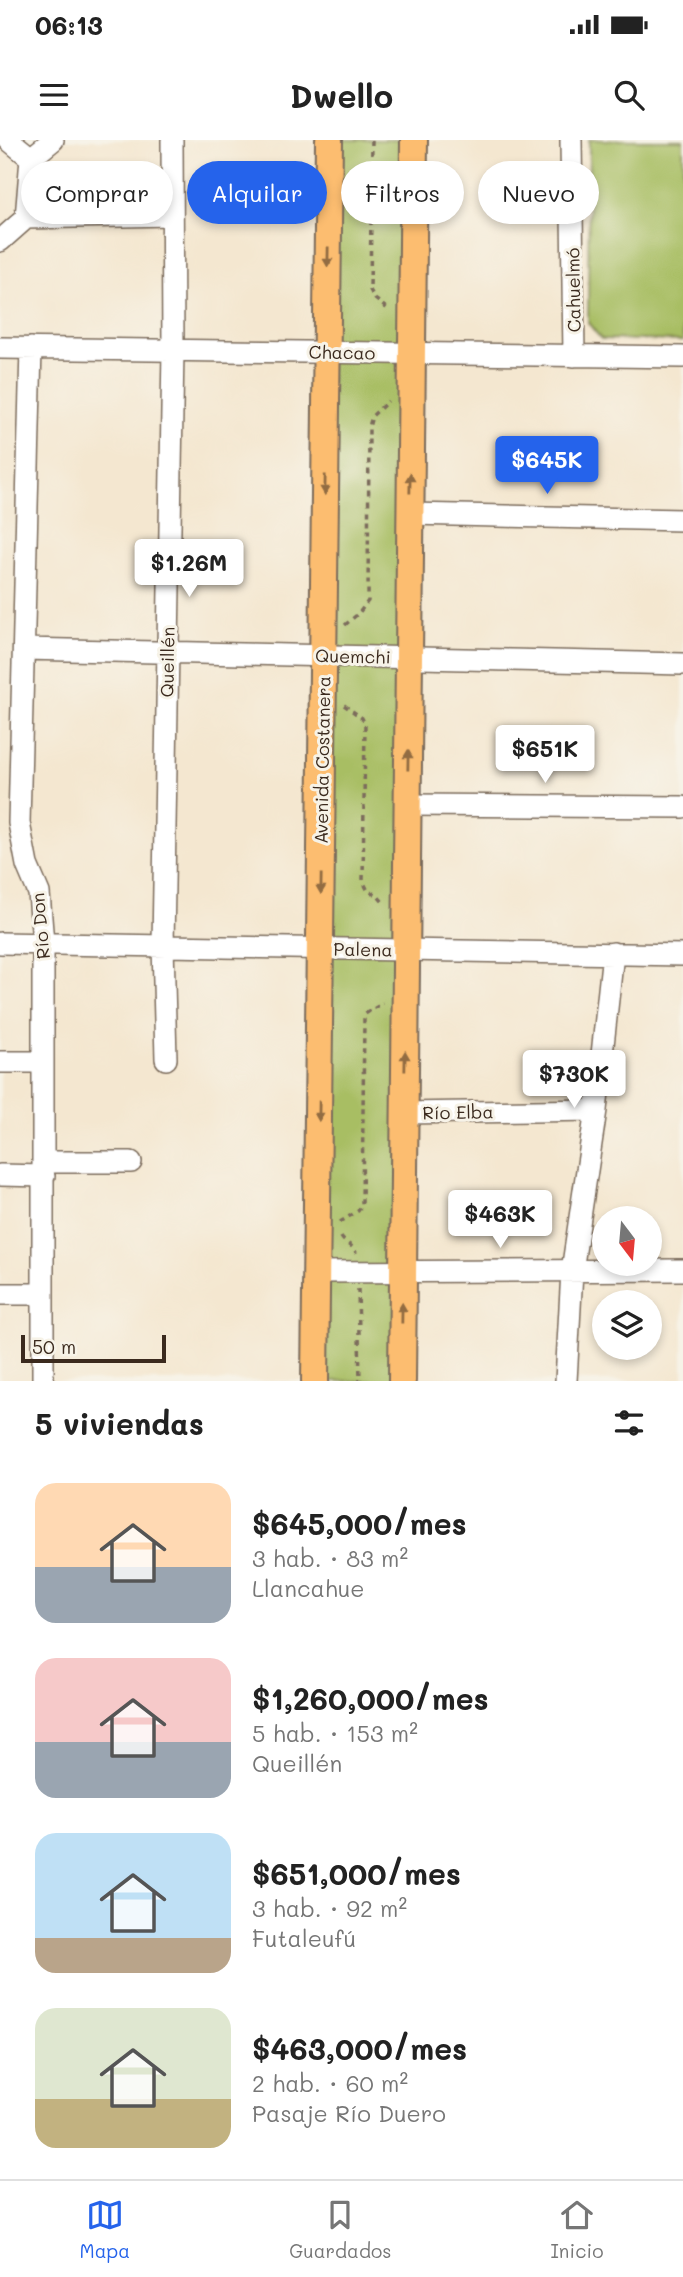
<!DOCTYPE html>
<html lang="es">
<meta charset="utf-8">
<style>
body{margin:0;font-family:Mali,sans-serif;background:#f2f2f2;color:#222;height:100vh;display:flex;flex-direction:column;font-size:26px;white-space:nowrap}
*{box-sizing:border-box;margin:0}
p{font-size:23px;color:#767676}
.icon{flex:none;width:38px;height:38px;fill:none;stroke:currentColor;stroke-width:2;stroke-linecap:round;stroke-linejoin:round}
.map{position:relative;height:1241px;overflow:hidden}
.drawer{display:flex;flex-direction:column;background:#fff;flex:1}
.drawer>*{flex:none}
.banner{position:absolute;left:21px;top:21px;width:642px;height:63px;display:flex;gap:14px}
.needle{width:46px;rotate:164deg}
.buttons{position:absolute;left:592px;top:1066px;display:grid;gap:14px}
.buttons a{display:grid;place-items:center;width:70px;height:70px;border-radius:50%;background:#fff;box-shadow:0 4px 10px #0003;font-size:35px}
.scale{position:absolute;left:21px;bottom:18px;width:145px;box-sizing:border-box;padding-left:7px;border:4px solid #3b2a1e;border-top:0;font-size:19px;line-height:24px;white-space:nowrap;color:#3b2a1e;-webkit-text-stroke:5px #f7f3e8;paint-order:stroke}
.price{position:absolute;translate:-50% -60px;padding:0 16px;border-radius:7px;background:#fff;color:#222;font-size:23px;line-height:46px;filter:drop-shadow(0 2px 4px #0008)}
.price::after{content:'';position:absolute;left:50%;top:42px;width:21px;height:16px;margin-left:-10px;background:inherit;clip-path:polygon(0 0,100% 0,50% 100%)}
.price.active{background:#2563eb;color:#fff}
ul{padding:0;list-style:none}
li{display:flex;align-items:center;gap:21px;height:175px;padding:0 35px}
li span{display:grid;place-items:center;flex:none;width:196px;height:140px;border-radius:21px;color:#555}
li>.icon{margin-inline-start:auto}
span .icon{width:84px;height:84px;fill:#fffc;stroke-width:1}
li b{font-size:30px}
h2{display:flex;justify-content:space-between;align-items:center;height:84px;padding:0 35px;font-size:30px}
.pill{padding:0 24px;border-radius:32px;background:#fff;box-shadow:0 4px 10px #0003;font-size:24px;line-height:63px}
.pill.active{background:#2563eb;color:#fff}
.status{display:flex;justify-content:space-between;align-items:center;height:49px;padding:0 35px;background:#fff;direction:ltr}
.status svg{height:19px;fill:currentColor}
header{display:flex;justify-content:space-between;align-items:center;height:91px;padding:0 35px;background:#fff;font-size:32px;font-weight:800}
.tabs{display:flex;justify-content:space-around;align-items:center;height:98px;border-top:2px solid #e0e0e0;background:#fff;font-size:19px;color:#767676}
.tabs a{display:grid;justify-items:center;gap:4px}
.tabs .active{color:#2563eb}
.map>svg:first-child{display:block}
.green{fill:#a8be63;stroke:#727440;stroke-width:2}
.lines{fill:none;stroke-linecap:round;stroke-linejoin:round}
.minor-casing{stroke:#7c6c5c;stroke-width:24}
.major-casing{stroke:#7c6c5c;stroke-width:30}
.path{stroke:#7c6c5c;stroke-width:3.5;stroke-dasharray:5 5;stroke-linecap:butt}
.minor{stroke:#fff;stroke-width:21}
.major{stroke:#fcbd6f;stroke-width:26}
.oneway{fill:#926c42}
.labels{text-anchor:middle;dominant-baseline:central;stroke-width:6;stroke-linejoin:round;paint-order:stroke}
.street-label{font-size:18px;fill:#3b2a1e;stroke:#f7f3e8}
</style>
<div class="status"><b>06:13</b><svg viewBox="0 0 49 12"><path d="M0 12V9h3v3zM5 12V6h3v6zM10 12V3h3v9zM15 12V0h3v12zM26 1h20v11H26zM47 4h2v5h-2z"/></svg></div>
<header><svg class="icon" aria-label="menu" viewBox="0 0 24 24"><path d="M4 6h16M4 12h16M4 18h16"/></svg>Dwello<svg class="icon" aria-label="search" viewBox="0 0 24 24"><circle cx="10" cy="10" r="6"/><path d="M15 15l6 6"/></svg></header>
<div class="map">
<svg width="683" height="1241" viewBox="0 0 683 1241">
<rect width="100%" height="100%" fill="#f7f3e8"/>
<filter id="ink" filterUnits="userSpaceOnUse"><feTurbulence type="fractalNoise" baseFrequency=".0143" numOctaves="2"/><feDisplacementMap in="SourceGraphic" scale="14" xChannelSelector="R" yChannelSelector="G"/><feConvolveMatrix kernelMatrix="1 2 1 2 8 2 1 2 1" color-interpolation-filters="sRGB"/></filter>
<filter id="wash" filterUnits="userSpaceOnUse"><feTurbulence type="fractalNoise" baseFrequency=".00686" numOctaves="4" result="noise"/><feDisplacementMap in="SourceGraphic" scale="28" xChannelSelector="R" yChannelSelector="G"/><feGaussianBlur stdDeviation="1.57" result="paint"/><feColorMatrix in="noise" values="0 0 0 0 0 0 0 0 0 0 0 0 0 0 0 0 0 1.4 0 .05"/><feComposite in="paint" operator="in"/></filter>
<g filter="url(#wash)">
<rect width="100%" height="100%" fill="#f4e7d0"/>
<path class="green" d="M333 0H411L397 1241H320Z
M589 0H683V201L601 199 588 183Z"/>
</g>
<g filter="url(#ink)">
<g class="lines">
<g class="minor-casing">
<path id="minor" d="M9 0 31 18
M571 0 574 216
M26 78 31 18 53 0
M0 101 26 78 171 75
M0 208 683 217
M31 208 19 683 27 725 39 753 43 803V1241
M410 374 683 380
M24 509 683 524
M407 665 683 667
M0 803 683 815
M166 919 163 805 173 210 172 0
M0 922H43
M404 973 596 970
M43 1022H131
M0 1035 44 1036
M317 1132 683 1130
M0 1154H43
M566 1241 572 1131 596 970 613 813"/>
</g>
<g class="major-casing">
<path id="major" d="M315 1241 329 0
M402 1241 414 0"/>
</g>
<path class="path" d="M372 0 370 150 375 159 390 171
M345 485 359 473 368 461 369 287 372 276 388 261
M344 565 362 578 365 584 363 741 368 751 377 755 383 762
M340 1082 358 1071 362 1065 364 879 365 874 383 863
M341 1097C345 1104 354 1105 356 1113
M358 1149 360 1241"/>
<use href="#minor" class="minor"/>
<use href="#major" class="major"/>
</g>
<defs><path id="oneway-solid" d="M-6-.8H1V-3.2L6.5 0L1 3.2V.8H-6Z" transform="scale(1.75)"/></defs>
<g class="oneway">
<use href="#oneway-solid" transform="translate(328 117) rotate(91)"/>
<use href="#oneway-solid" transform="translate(410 343) rotate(-89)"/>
<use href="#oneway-solid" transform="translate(325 345) rotate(91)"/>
<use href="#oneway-solid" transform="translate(408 620) rotate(-89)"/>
<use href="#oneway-solid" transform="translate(321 744) rotate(91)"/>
<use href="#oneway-solid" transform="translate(405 921) rotate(-89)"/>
<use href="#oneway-solid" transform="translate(319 971) rotate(91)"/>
<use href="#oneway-solid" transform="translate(402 1173) rotate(-89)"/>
</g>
</g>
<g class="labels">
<g class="street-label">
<text transform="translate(573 150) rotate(-91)">Cahuelmó</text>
<text transform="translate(342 212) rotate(1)">Chacao</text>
<text transform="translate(353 516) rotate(1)">Quemchi</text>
<text transform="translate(167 522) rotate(-89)">Queillén</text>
<text transform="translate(322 620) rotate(-89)">Avenida Costanera</text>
<text transform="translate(40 786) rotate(-95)">Río Don</text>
<text transform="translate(363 809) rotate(1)">Palena</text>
<text transform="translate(458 972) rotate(-1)">Río Elba</text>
</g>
</g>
</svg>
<div class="buttons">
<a><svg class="needle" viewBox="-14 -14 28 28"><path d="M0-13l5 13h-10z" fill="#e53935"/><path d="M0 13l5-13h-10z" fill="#767676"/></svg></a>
<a><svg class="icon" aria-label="layers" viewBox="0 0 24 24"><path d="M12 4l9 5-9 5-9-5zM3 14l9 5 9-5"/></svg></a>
</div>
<div class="scale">50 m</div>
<b class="price active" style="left:547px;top:356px">$645K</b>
<b class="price" style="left:189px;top:459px">$1.26M</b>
<b class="price" style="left:545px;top:645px">$651K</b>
<b class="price" style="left:574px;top:970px">$730K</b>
<b class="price" style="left:500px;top:1110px">$463K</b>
<div class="banner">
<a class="pill">Comprar</a>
<a class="pill active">Alquilar</a>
<a class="pill">Filtros</a>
<a class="pill">Nuevo</a>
</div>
</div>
<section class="drawer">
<h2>5 viviendas<svg class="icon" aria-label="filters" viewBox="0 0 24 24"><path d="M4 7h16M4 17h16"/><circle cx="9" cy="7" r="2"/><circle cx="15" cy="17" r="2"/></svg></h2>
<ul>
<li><span style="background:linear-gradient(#ffd9b3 60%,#9aa5b1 0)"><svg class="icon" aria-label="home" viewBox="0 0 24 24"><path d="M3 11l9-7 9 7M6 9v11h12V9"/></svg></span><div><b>$645,000/mes</b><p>3 hab. · 83 m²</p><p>Llancahue</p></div></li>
<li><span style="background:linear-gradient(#f6c9c9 60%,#9aa5b1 0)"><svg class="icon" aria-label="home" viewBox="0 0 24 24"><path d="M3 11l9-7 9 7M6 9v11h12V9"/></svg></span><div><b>$1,260,000/mes</b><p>5 hab. · 153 m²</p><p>Queillén</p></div></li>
<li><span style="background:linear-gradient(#bfe0f5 75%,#b9a48a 0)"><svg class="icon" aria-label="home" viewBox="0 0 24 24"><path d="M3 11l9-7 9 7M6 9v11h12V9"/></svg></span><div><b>$651,000/mes</b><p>3 hab. · 92 m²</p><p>Futaleufú</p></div></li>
<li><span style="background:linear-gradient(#dfe7d0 65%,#c2b280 0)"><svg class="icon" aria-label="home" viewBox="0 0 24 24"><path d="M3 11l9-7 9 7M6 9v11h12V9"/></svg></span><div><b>$463,000/mes</b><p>2 hab. · 60 m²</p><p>Pasaje Río Duero</p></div></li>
</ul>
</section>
<nav class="tabs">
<a class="active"><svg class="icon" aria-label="map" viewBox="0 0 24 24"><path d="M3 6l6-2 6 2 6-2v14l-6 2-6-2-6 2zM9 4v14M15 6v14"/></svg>Mapa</a>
<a><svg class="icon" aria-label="saved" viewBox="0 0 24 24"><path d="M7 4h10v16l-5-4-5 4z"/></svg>Guardados</a>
<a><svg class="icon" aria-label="home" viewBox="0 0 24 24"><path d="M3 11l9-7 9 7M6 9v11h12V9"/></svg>Inicio</a>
</nav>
